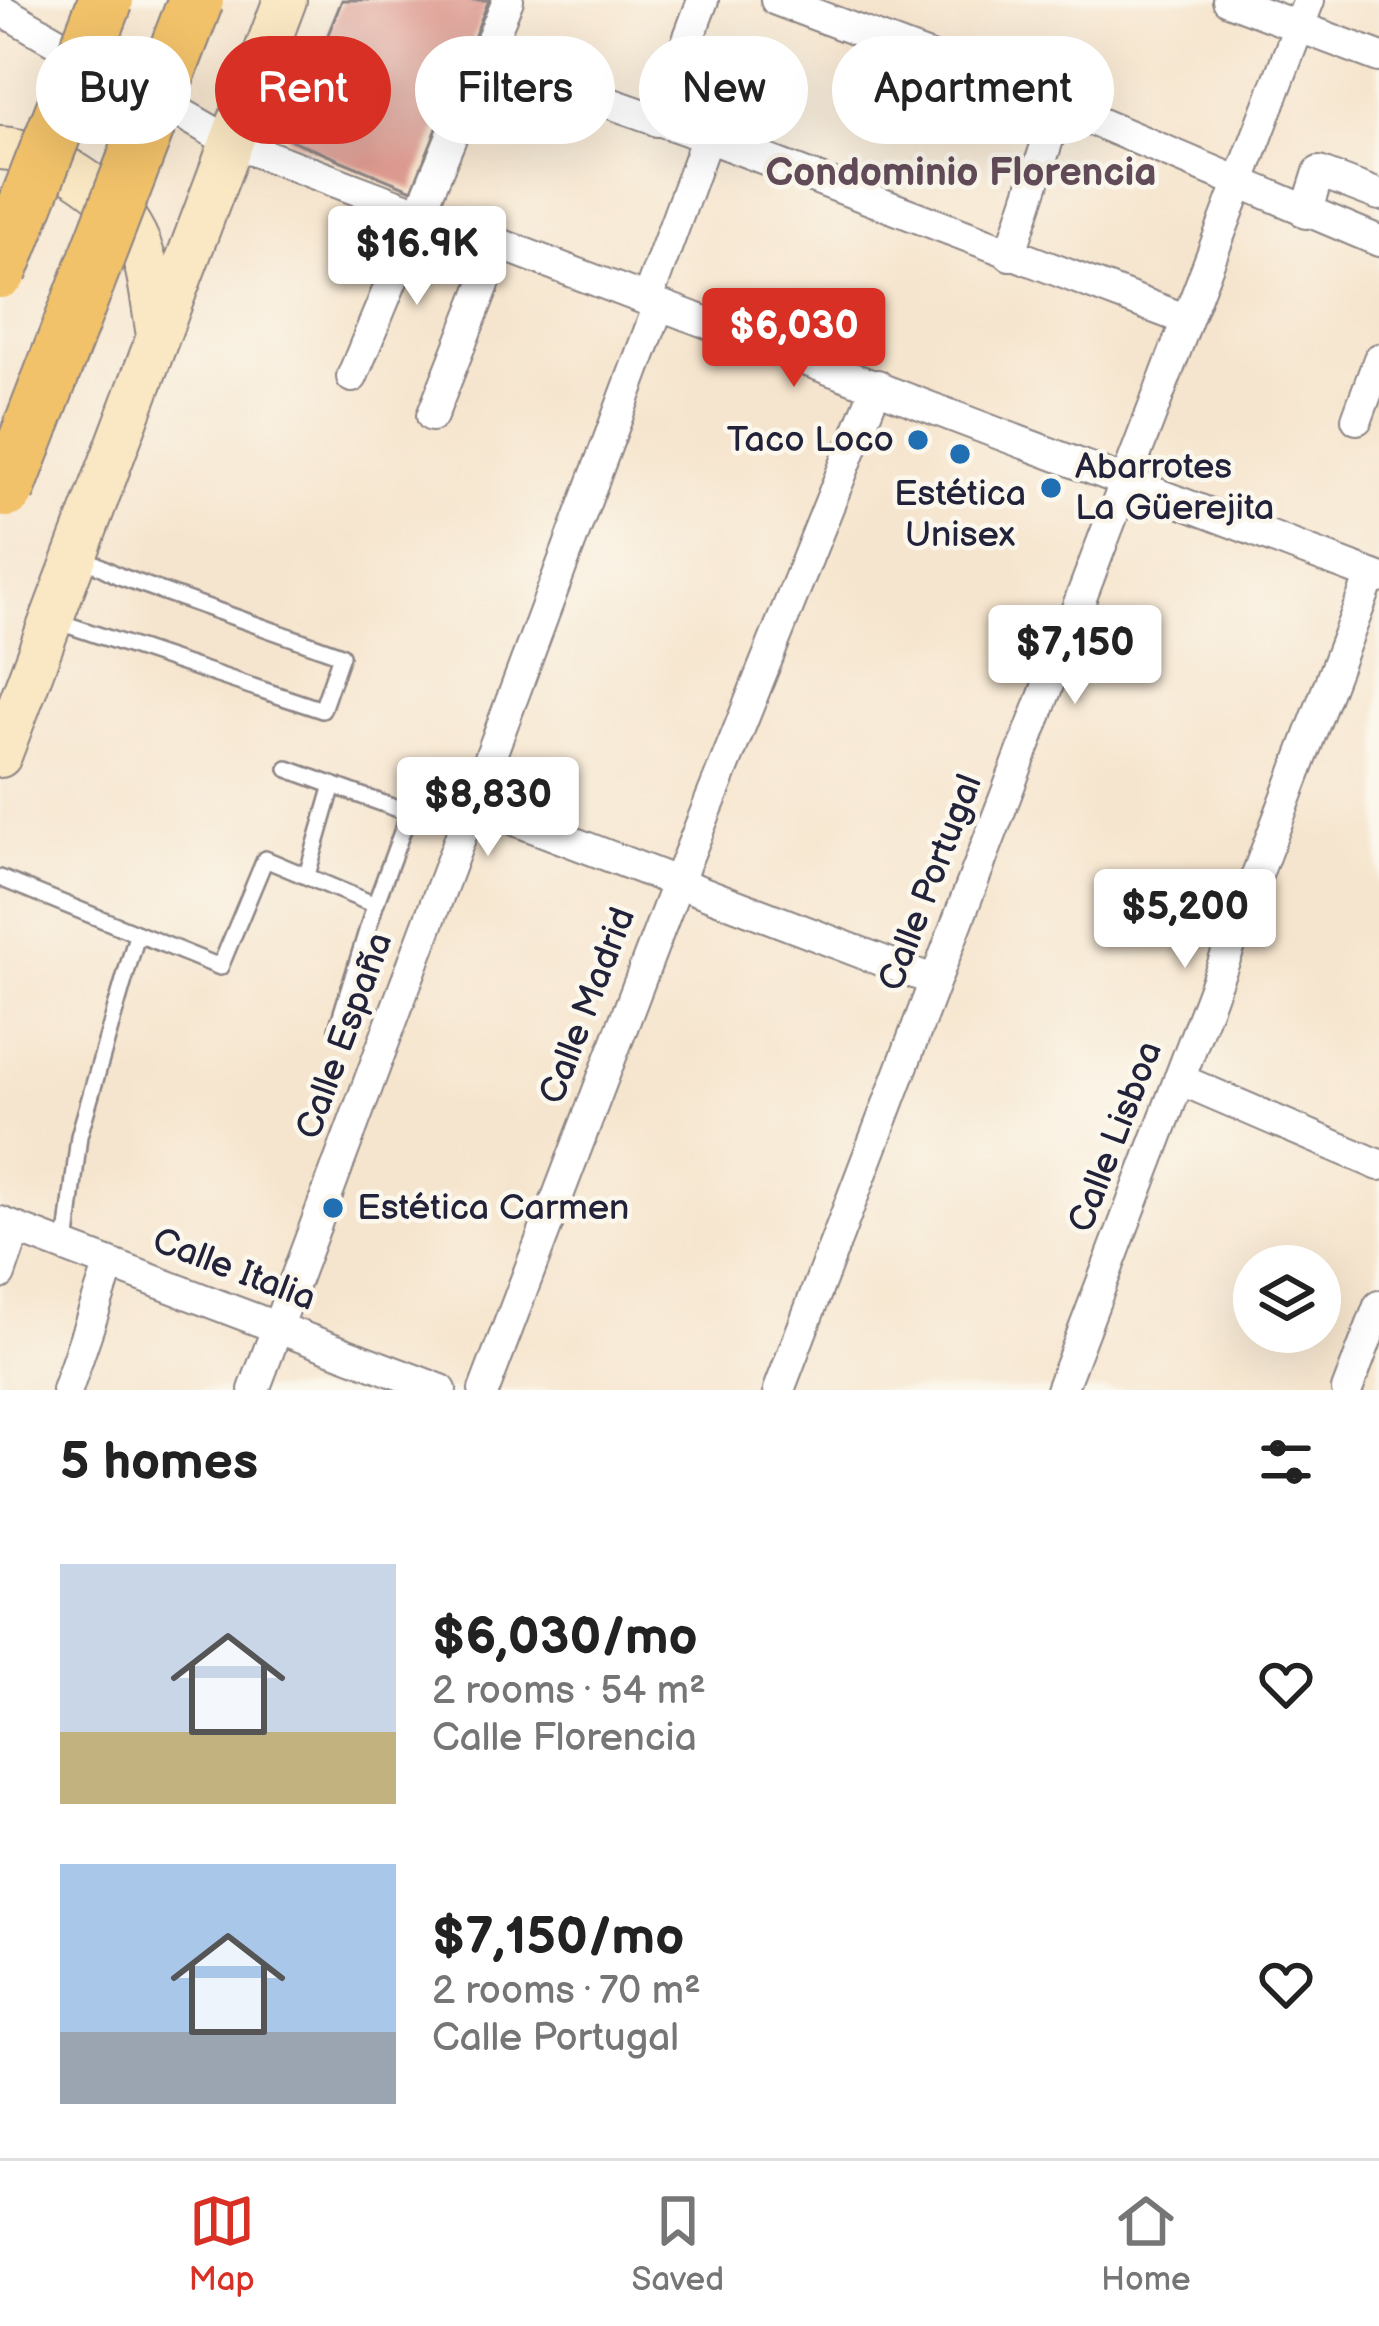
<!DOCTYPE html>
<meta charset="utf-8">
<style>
body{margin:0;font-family:"Balsamiq Sans",sans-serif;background:#f6f6f6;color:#222;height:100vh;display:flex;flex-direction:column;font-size:45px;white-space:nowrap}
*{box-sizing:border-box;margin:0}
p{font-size:39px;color:#767676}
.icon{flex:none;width:66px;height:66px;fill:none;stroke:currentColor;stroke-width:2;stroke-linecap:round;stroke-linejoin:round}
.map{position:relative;height:1390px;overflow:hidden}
.details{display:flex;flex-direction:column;background:#fff;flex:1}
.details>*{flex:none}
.guide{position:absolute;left:36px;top:36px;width:1308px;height:108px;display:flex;gap:24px}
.fabs{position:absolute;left:1233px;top:1245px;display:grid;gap:24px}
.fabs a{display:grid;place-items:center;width:108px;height:108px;border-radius:50%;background:#fff;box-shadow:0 12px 48px #0002;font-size:60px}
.price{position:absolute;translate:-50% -102px;padding:0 27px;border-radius:12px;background:#fff;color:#222;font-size:39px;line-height:78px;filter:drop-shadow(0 3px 6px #0008)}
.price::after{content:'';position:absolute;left:50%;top:72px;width:36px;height:27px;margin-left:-18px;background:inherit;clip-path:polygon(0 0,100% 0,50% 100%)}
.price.active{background:#d93025;color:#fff}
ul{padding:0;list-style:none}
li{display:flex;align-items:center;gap:36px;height:300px;padding:0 60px}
li span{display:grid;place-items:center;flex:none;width:336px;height:240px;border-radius:0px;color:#555}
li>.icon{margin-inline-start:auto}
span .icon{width:144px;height:144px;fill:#fffc;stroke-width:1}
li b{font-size:51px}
h2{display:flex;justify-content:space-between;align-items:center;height:144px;padding:0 60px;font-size:51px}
.pill{padding:0 42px;border-radius:54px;background:#fff;box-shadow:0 12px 48px #0002;font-size:42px;line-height:108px}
.pill.active{background:#d93025;color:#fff}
.menu{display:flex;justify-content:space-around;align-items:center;height:168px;border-top:3px solid #e0e0e0;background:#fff;font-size:33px;color:#767676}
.menu a{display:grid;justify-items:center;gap:6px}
.menu .active{color:#d93025}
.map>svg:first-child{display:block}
.building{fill:#dd9a90}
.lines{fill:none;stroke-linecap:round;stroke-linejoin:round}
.lane-casing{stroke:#8c8484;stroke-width:20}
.street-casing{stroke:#8c8484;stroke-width:34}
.secondary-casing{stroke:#8c8484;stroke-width:46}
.lane{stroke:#fff;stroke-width:15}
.street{stroke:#fff;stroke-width:30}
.secondary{stroke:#fae7c3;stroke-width:42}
.highway-bridge-casing{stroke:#8c8484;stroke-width:58;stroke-linecap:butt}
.highway-bridge{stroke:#f2c26a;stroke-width:54}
.poi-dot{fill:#1f6fb2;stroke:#fbf7ec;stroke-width:4.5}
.labels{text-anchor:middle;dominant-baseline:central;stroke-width:9;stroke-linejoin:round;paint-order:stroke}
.poi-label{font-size:36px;fill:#22223b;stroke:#fbf7ec;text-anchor:start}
.street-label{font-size:36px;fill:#22223b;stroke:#fbf7ec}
.neighbourhood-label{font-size:39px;font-weight:bold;fill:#634c59;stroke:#fbf7ec}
</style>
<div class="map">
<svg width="1379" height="1390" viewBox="0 0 1379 1390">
<rect width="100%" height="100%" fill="#fbf7ec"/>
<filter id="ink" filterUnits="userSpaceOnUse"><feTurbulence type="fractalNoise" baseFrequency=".00833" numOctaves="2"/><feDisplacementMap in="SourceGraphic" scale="24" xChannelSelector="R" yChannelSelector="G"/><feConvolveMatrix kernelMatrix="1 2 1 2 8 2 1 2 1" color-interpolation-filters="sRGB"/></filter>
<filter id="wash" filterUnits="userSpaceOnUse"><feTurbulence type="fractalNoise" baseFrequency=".004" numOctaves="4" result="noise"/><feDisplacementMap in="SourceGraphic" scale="48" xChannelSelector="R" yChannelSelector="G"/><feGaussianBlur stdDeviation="2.7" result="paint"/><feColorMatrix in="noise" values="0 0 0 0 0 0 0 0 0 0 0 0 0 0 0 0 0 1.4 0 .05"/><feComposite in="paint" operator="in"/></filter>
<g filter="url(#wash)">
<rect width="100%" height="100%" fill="#f6e5ce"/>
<g id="blocks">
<path class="building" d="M342 0H489L412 190 286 138Z"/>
</g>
</g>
<g filter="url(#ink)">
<use href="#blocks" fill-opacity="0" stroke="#8c8484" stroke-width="3"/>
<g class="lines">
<g class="lane-casing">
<path id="lane" d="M53 620 322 710 341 655 119 576 78 555
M288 769 409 813 375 905
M307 875 333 785
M0 878 220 967 265 859 375 905 337 1029
M66 1247 79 1136 137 935"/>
</g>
<g class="street-casing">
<path id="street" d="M776 0 1059 106 1379 241
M1228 0 1379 57
M0 9 231 142 1379 578
M484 59 707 137 1187 320
M657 121 703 0
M1306 213 1319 172 1379 195
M1010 255 1059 106
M647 300 707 137
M352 377 508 0
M432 416 500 244
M1357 419 1379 359
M473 804 935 981
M1179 1079 1379 1165
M0 1222 441 1390
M0 1274 16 1228
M67 1390 110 1264
M254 1390 659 305
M484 1390 676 886 877 385
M779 1390 1309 0
M1061 1390 1371 575
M1347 1390 1379 1306"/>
</g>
<g class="secondary-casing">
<path id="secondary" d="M0 148C49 151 112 189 135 235 150 265 152 303 158 335
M0 756 285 0"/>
</g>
<use href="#lane" class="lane"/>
<use href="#street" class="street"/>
<use href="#secondary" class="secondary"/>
<g class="highway-bridge-casing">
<path id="highway-bridge" d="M0 271 106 0
M7 490 196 0"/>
</g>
<use href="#highway-bridge" class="highway-bridge"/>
</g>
</g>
<g class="poi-dot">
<circle cx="918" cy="440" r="12"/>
<circle cx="960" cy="454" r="12"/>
<circle cx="1051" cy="488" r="12"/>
<circle cx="333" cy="1208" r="12"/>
</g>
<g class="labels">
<g class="poi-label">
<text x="894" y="440" text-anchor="end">Taco Loco</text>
<text x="1075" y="467">Abarrotes<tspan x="1075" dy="41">La Güerejita</tspan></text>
<text x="960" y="494" text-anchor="middle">Estética<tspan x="960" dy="41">Unisex</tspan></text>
<text x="357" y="1208">Estética Carmen</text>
</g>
<g class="street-label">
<text transform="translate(931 883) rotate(-69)">Calle Portugal</text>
<text transform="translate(588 1006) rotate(-69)">Calle Madrid</text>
<text transform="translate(345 1036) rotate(-70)">Calle España</text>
<text transform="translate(1116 1137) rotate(-69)">Calle Lisboa</text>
<text transform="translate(234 1270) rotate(21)">Calle Italia</text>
</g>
<g class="neighbourhood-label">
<text x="961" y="173">Condominio Florencia</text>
</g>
</g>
</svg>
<div class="fabs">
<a><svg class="icon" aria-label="layers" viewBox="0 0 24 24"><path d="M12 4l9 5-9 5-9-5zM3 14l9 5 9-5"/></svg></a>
</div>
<b class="price" style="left:417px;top:308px">$16.9K</b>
<b class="price active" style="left:794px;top:390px">$6,030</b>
<b class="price" style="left:1075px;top:707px">$7,150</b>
<b class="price" style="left:488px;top:859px">$8,830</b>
<b class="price" style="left:1185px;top:971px">$5,200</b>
<div class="guide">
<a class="pill">Buy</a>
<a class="pill active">Rent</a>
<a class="pill">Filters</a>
<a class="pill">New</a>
<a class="pill">Apartment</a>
</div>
</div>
<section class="details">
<h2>5 homes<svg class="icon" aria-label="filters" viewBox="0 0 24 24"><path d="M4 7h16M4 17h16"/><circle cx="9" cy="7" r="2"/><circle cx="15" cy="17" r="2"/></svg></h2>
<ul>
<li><span style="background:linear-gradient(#c9d6e8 70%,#c2b280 0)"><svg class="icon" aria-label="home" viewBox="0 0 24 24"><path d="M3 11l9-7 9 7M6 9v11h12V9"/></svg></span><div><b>$6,030/mo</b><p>2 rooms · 54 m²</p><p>Calle Florencia</p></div><svg class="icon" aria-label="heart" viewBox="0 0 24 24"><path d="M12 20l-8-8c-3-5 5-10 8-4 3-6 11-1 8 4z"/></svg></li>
<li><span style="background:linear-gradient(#a9c7e8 70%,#9aa5b1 0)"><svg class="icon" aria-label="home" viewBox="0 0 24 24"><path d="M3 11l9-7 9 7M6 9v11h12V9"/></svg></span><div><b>$7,150/mo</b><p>2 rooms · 70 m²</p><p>Calle Portugal</p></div><svg class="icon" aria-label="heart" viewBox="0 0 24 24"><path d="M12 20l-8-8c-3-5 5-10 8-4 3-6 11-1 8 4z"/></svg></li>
</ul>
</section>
<nav class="menu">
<a class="active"><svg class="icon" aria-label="map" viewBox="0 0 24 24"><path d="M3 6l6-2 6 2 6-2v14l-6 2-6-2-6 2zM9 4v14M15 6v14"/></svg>Map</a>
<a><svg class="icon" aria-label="saved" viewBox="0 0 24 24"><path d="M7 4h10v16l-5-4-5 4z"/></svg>Saved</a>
<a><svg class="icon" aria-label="home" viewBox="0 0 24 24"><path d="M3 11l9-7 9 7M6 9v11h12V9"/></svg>Home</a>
</nav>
